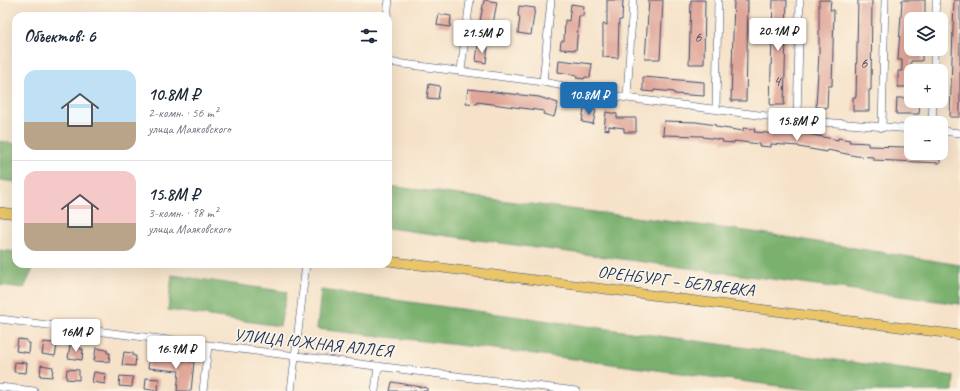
<!DOCTYPE html>
<html lang="ru">
<meta charset="utf-8">
<style>
body{margin:0;font-family:Caveat,sans-serif;background:#f6f6f7;color:#1f2937;height:100vh;display:flex;flex-direction:column;font-size:15px;white-space:nowrap}
*{box-sizing:border-box;margin:0}
p{font-size:13px;color:#747a83}
.icon{flex:none;width:22px;height:22px;fill:none;stroke:currentColor;stroke-width:2;stroke-linecap:round;stroke-linejoin:round}
.map{position:relative;flex:1;overflow:hidden}
.drawer{position:absolute;left:12px;top:12px;width:380px;height:256px;display:flex;flex-direction:column;background:#fff;border-radius:12px;box-shadow:0 4px 16px #0002}
.drawer>*{flex:none}
.fabs{position:absolute;left:904px;top:12px;display:grid;gap:8px}
.fabs a{display:grid;place-items:center;width:44px;height:44px;border-radius:8px;background:#fff;box-shadow:0 4px 16px #0002;font-size:20px}
.price{position:absolute;translate:-50% -34px;padding:0 9px;border-radius:4px;background:#fff;color:#222;font-size:13px;line-height:26px;filter:drop-shadow(0 1px 2px #0008)}
.price::after{content:'';position:absolute;left:50%;top:24px;width:12px;height:9px;margin-left:-6px;background:inherit;clip-path:polygon(0 0,100% 0,50% 100%)}
.price.selected{background:#1f6fb2;color:#fff}
ul{padding:0;list-style:none}
li{display:flex;align-items:center;gap:12px;height:100px;padding:0 12px}
li+li{border-top:1px solid #e0e1e3}
li span{display:grid;place-items:center;flex:none;width:112px;height:80px;border-radius:12px;color:#555}
li>.icon{margin-inline-start:auto}
span .icon{width:48px;height:48px;fill:#fffc;stroke-width:1}
li b{font-size:17px}
h2{display:flex;justify-content:space-between;align-items:center;height:48px;padding:0 12px;font-size:17px}
.map>svg:first-child{display:block}
.forest{fill:#7ab16e;stroke:#4a7066}
.building{fill:#e0a698}
.lines{fill:none;stroke-linecap:round;stroke-linejoin:round}
.minor-casing{stroke:#3c4a6e;stroke-width:8}
.major-casing{stroke:#3c4a6e;stroke-width:10}
.minor{stroke:#fff;stroke-width:7}
.major{stroke:#eac669;stroke-width:9}
.labels{text-anchor:middle;dominant-baseline:central;stroke-width:3.5;stroke-linejoin:round;paint-order:stroke}
.number-label{font-size:15px;fill:#4c4d6c}
.street-label{font-size:17px;fill:#1b2f5e;stroke:#fcf5e5}
</style>
<div class="map">
<svg width="960" height="391" viewBox="0 0 960 391">
<rect width="100%" height="100%" fill="#fcf5e5"/>
<filter id="ink" filterUnits="userSpaceOnUse"><feTurbulence type="fractalNoise" baseFrequency=".025" numOctaves="2"/><feDisplacementMap in="SourceGraphic" scale="8" xChannelSelector="R" yChannelSelector="G"/><feConvolveMatrix kernelMatrix="1 2 1 2 8 2 1 2 1" color-interpolation-filters="sRGB"/></filter>
<filter id="wash" filterUnits="userSpaceOnUse"><feTurbulence type="fractalNoise" baseFrequency=".012" numOctaves="4" result="noise"/><feDisplacementMap in="SourceGraphic" scale="16" xChannelSelector="R" yChannelSelector="G"/><feGaussianBlur stdDeviation="0.9" result="paint"/><feColorMatrix in="noise" values="0 0 0 0 0 0 0 0 0 0 0 0 0 0 0 0 0 1.4 0 .05"/><feComposite in="paint" operator="in"/></filter>
<g filter="url(#wash)">
<rect width="100%" height="100%" fill="#f6e2c9"/>
<path class="forest" d="M0 141 16 144V182L0 180Z
M388 186 761 233 960 265V304L388 228Z
M0 250 16 252V264H31L32 271 24 288 0 285Z
M172 275 287 292 280 326 168 310Z
M321 290 954 376 953 391H817L520 352 317 329Z"/>
<g id="blocks">
<path class="building" d="M484 0 497 2 491 34 478 32Z
M607 0H623L622 20H619L618 58 603 57V24L607 25Z
M649 0H663L660 59H645Z
M691 0H705L704 64H689Z
M734 0H748L746 101H731Z
M773 0H787L784 105H770Z
M819 0H831L830 10H834L832 86H828L827 108 816 107 819 53Z
M858 0H872L871 90H869V111H853V97H856Z
M902 0H925V19H911V49H922V61H911V87H898V71H902V60H898Z
M954 0H960V117H950Z
M571 4 584 6 583 16H579L576 50 560 49 561 41H564L565 20 569 21Z
M519 6 535 8 531 35 518 33 520 17 518 16Z
M439 14 451 16 450 27 437 25Z
M478 45 488 47 486 63 476 61Z
M559 60 592 64 590 78 585 77 584 79 576 78 577 75 558 72Z
M643 77 704 82V96L674 94V92L654 90V92L643 91Z
M429 84 440 86 438 99 427 98Z
M468 89 539 97 558 103 554 117 543 114 544 111 477 102V104L466 103Z
M897 98H911V101H920L919 114H896Z
M584 108 596 110 593 124 582 122Z
M606 112 617 114V118H636V132H624V128L609 126V130L604 129Z
M664 121 696 122 716 125V127L743 131V128L755 129 754 132 781 134V131H793L838 140V138L850 140 849 142 868 143V146L905 147V153H940V163L873 160V157L856 156 828 150 827 152 799 147V146L771 144V147L759 146V144L734 141V143L722 142 723 140 703 137V136L663 135Z
M18 339 27 340V343H30L29 353 16 351Z
M44 342 54 343V345L57 346 55 356 42 354Z
M70 345 80 346V349H83L82 360 68 358Z
M96 348 107 350V353H110L109 362 94 361Z
M124 352 133 353V356H136L135 366 122 365Z
M165 355 176 357V360L194 362 191 391H177L179 371 148 368 150 356 164 359Z
M15 362 27 363 26 373 14 372Z
M41 365 53 367 52 377 40 376Z
M67 369 79 370V380L66 379Z
M94 372 106 374 105 384 92 382Z
M120 376 133 377 132 387 119 386Z
M146 378 159 379 158 391 145 389Z
M392 382 427 388V391H390Z"/>
</g>
</g>
<g filter="url(#ink)">
<use href="#blocks" fill-opacity="0" stroke="#3c4a6e" stroke-width="1"/>
<g class="lines">
<g class="minor-casing">
<path id="minor" d="M387 16 389 0
M936 19V0
M388 62 543 82 627 98 797 120 911 129
M461 70 470 0
M934 71V49
M543 82 551 0
M627 98 633 0
M716 109 718 0
M797 120 800 0
M932 123 933 101
M882 128 885 0
M941 131 960 133
M0 319 576 391
M0 387 34 391
M203 391 208 346
M291 391 306 264
M375 391 378 366"/>
</g>
<g class="major-casing">
<path id="major" d="M0 212 16 214
M388 261 960 335"/>
</g>
<use href="#minor" class="minor"/>
<use href="#major" class="major"/>
</g>
</g>
<g class="labels">
<g class="number-label">
<text x="698" y="37">6</text>
<text x="864" y="63">6</text>
<text x="777" y="81">4</text>
</g>
<g class="street-label">
<text transform="translate(676 281) rotate(7)">ОРЕНБУРГ – БЕЛЯЕВКА</text>
<text transform="translate(313 343) rotate(6)">УЛИЦА ЮЖНАЯ АЛЛЕЯ</text>
</g>
</g>
</svg>
<div class="fabs">
<a><svg class="icon" aria-label="layers" viewBox="0 0 24 24"><path d="M12 4l9 5-9 5-9-5zM3 14l9 5 9-5"/></svg></a>
<a>+</a>
<a>−</a>
</div>
<b class="price" style="left:778px;top:52px">20.1M ₽</b>
<b class="price" style="left:482px;top:54px">21.5M ₽</b>
<b class="price selected" style="left:589px;top:116px">10.8M ₽</b>
<b class="price" style="left:797px;top:142px">15.8M ₽</b>
<b class="price" style="left:76px;top:353px">16M ₽</b>
<b class="price" style="left:176px;top:370px">16.9M ₽</b>
<section class="drawer">
<h2>Объектов: 6<svg class="icon" aria-label="filters" viewBox="0 0 24 24"><path d="M4 7h16M4 17h16"/><circle cx="9" cy="7" r="2"/><circle cx="15" cy="17" r="2"/></svg></h2>
<ul>
<li><span style="background:linear-gradient(#bfe0f5 65%,#b9a48a 0)"><svg class="icon" aria-label="home" viewBox="0 0 24 24"><path d="M3 11l9-7 9 7M6 9v11h12V9"/></svg></span><div><b>10.8M ₽</b><p>2-комн. · 56 m²</p><p>улица Маяковского</p></div></li>
<li><span style="background:linear-gradient(#f6c9c9 65%,#b9a48a 0)"><svg class="icon" aria-label="home" viewBox="0 0 24 24"><path d="M3 11l9-7 9 7M6 9v11h12V9"/></svg></span><div><b>15.8M ₽</b><p>3-комн. · 98 m²</p><p>улица Маяковского</p></div></li>
</ul>
</section>
</div>
